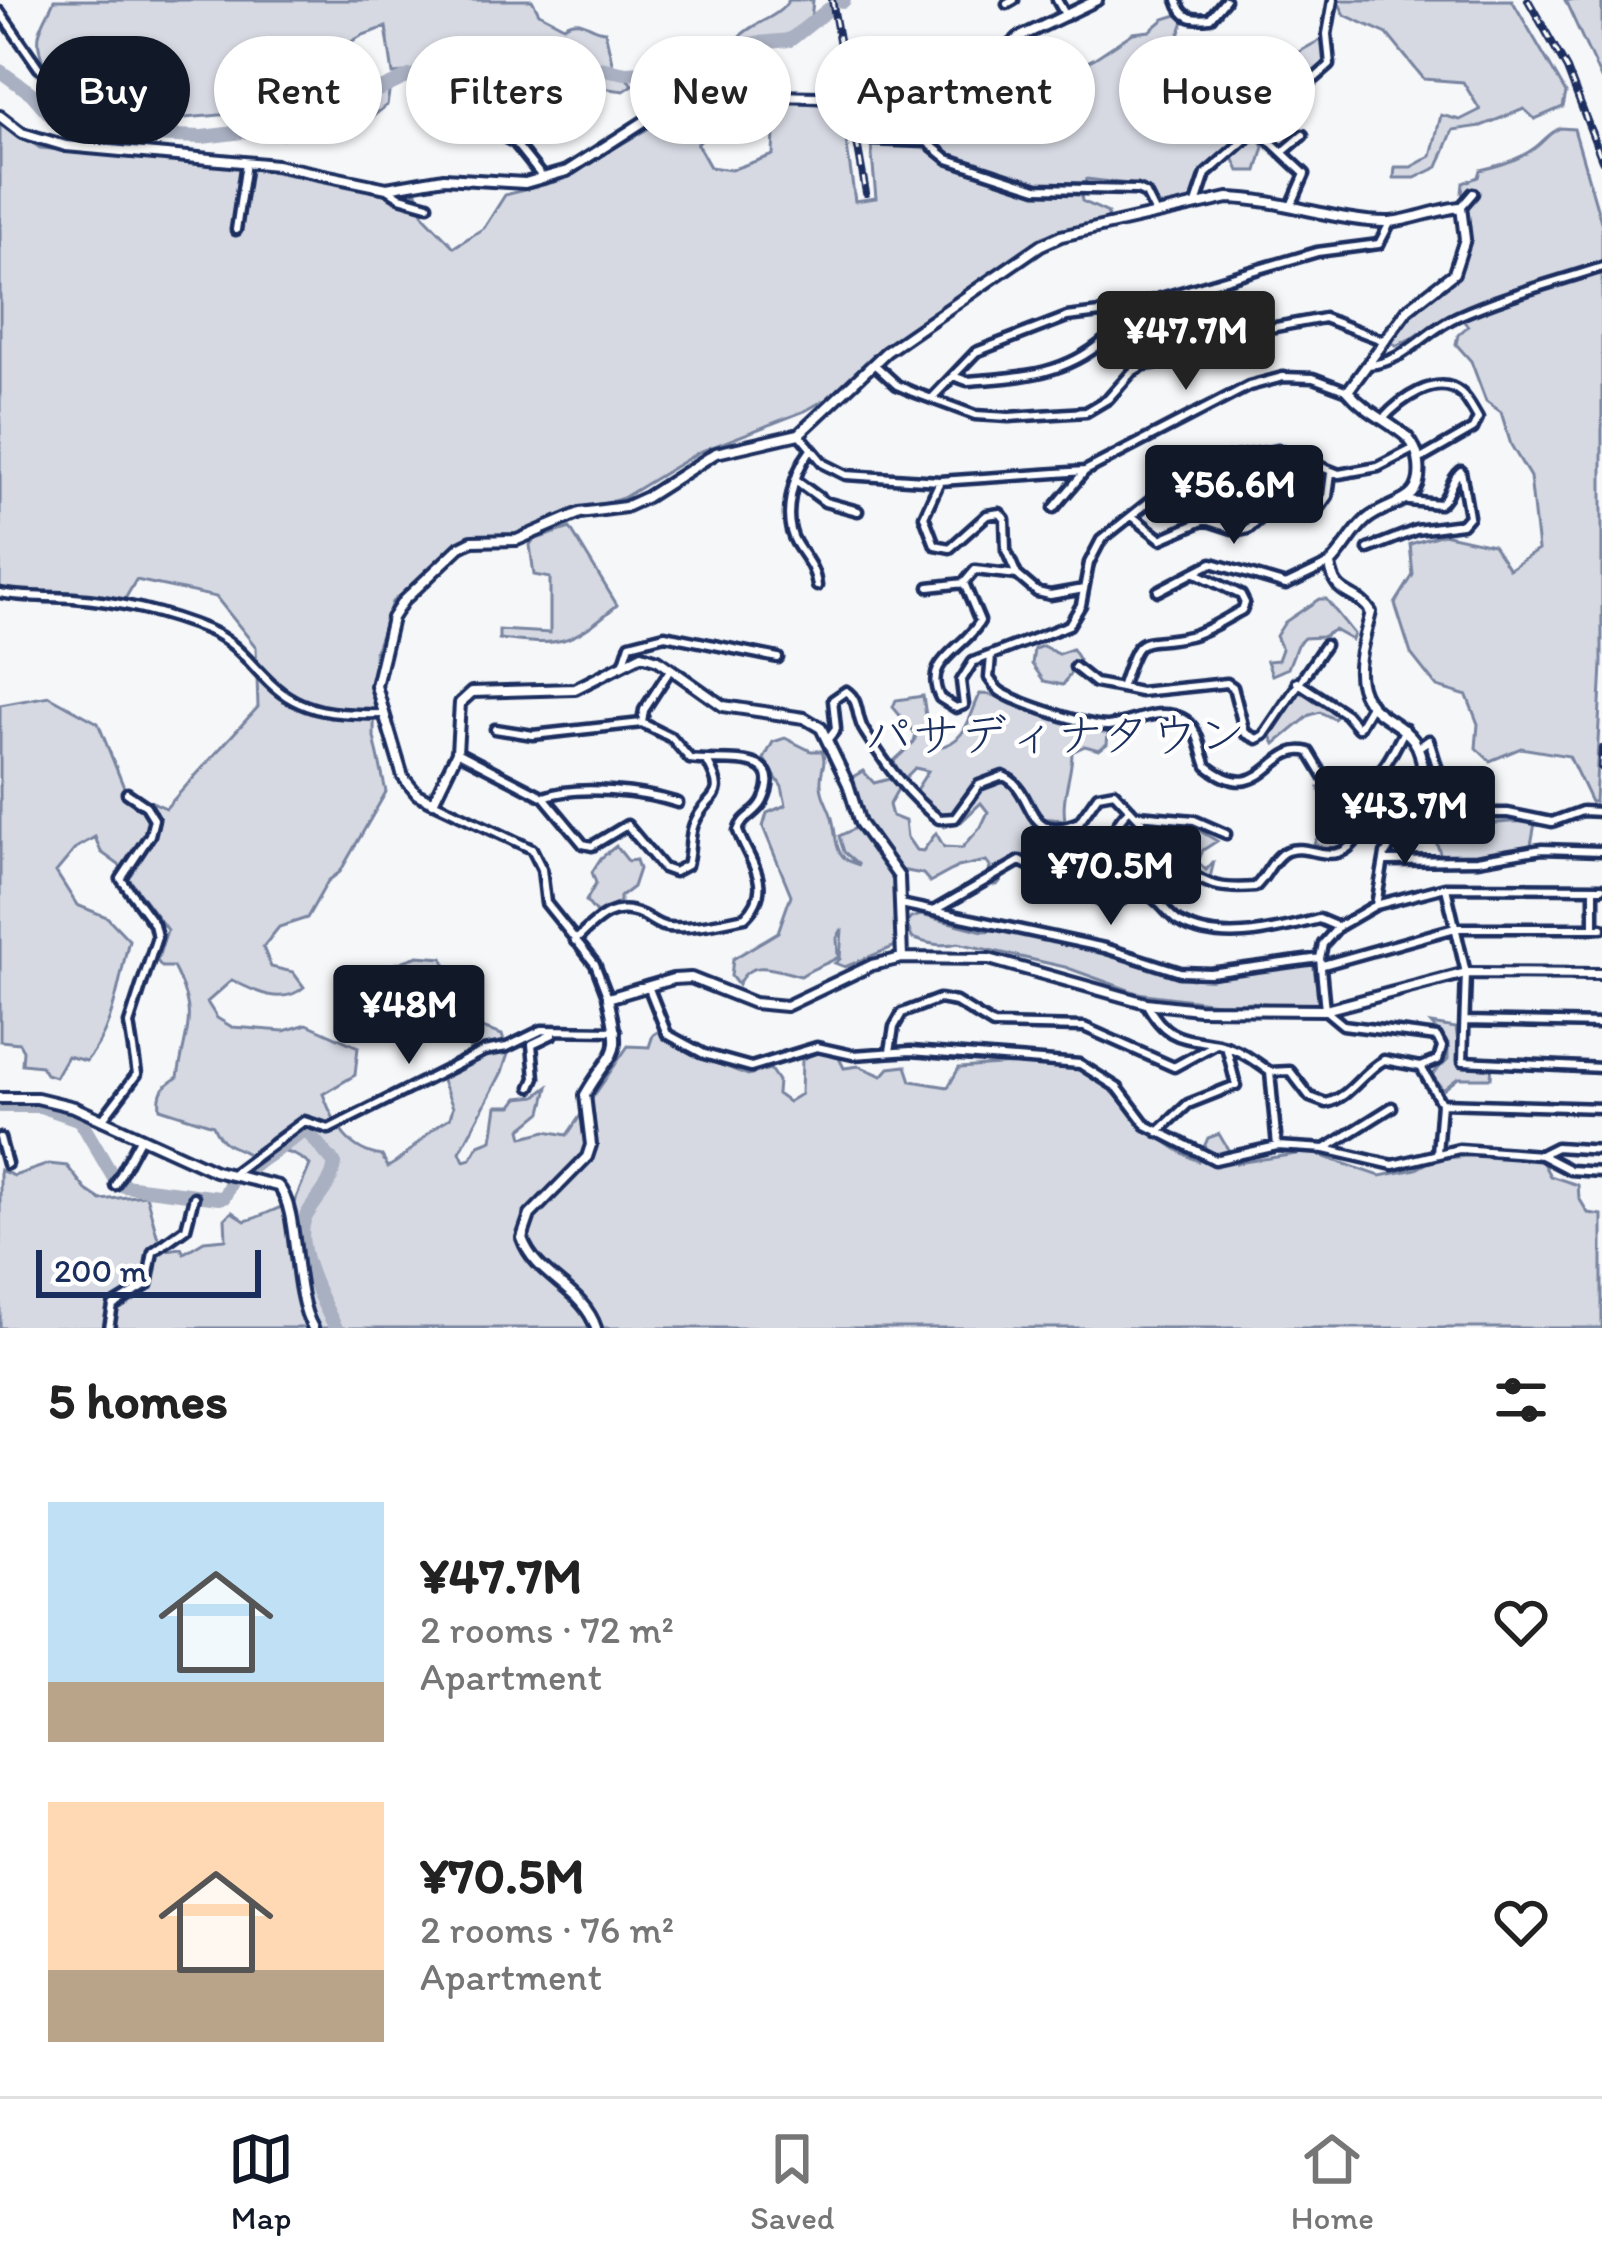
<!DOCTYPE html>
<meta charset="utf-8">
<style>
body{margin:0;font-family:Itim,"Klee One",sans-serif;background:#f6f6f6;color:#222;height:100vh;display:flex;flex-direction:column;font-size:45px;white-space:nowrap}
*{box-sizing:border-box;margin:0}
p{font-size:39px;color:#767676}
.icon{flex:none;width:66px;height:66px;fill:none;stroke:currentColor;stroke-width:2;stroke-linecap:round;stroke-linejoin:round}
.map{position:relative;height:1328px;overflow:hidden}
.panel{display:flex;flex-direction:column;background:#fff;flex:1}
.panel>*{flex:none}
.guide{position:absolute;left:36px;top:36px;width:1530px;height:108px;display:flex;gap:24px}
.scale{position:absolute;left:36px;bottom:30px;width:225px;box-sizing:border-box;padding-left:12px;border:6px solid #1b2f5e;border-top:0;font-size:33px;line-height:42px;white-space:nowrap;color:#1b2f5e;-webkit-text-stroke:9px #fff;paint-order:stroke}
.price{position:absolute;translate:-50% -102px;padding:0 27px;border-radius:12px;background:#111827;color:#fff;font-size:39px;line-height:78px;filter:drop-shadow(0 3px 6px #0008)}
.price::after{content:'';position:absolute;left:50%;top:72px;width:36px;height:27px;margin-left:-18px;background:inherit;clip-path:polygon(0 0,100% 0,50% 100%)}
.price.current{background:#222;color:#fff}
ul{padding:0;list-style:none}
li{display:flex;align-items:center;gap:36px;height:300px;padding:0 48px}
li span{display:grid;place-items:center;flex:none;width:336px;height:240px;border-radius:0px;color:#555}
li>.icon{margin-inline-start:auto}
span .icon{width:144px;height:144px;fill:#fffc;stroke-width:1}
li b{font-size:51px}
h2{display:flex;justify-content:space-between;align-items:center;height:144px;padding:0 48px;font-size:51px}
.pill{padding:0 42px;border-radius:54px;background:#fff;box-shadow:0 3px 9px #0004;font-size:42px;line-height:108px}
.pill.current{background:#111827;color:#fff}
.menu{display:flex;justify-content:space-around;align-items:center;height:168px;border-top:3px solid #e0e0e0;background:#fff;font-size:33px;color:#767676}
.menu a{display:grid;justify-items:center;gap:6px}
.menu .current{color:#111827}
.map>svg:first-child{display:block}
.green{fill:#d6d9e2;stroke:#7884a0;stroke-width:3}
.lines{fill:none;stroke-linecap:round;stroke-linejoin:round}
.river{stroke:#a9b0c1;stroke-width:14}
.minor-casing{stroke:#1b2f5e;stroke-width:15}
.tertiary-casing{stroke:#1b2f5e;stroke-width:16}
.secondary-casing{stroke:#1b2f5e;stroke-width:16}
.minor{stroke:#fff;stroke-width:6}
.tertiary{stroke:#fff;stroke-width:8}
.secondary{stroke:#fff;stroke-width:8}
.rail-casing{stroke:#1b2f5e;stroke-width:8}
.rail{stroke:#fff;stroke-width:3;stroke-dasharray:9;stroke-linecap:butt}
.labels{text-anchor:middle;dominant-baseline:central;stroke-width:9;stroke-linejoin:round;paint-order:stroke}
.neighbourhood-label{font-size:48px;fill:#1b2f5e;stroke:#fff}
</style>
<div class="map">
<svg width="1602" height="1328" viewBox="0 0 1602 1328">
<rect width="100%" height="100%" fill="#f6f7f9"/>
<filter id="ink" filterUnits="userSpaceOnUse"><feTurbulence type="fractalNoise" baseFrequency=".00833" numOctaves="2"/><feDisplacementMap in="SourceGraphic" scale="24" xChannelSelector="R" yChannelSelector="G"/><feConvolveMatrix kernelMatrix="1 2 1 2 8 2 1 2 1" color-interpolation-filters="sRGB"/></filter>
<g filter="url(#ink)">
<path class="green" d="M54 0H532L539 13 564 26C581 14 590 31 605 31L614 71 602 72 622 74 633 85 624 91 540 80 543 70 566 68 535 62 393 74 386 27 363 35 308 66 257 86 258 112C193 115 97 138 52 80 44 69 37 49 39 35 41 24 50 11 54 0Z
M789 0H813L811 20 780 39 736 40C751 22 777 20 789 0Z
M1337 0H1512L1566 93 1563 107 1535 119 1524 109 1481 126 1453 130 1438 167 1415 178H1394L1395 167H1411L1431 156 1441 115 1460 120 1480 110 1463 82 1424 79 1387 34 1345 15Z
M1565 0H1602V81Z
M1177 15 1184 21 1173 53 1205 82 1226 68 1242 64 1250 45 1259 47 1275 65 1322 39 1326 61C1311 77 1292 98 1272 108 1259 115 1248 112 1236 122L1240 139 1258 136 1264 147 1257 171H1239L1231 153 1222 155 1199 180 1195 202 1163 209 1144 186 1087 179 1080 190 1082 201 1108 213 1107 220 1047 239 982 278 883 348 828 398 805 411 699 452 623 498 544 523 521 536 469 548 432 567 392 602 375 652 374 737 386 792 340 872 328 881 307 918 279 927 263 947 271 967 293 972 304 987C283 1006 255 992 232 980L207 1002 217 1018 232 1027 284 1031 307 1024 358 1047 355 1075 323 1094C335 1126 348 1151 382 1156L388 1167C412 1155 425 1130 450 1118L453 1107 442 1081 444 1076 481 1059 479 1050 469 1048 465 1022 502 1035 508 1054 502 1072 460 1152 464 1161 471 1159 479 1145 492 1140 497 1106H512L518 1098 536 1096 548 1087 542 1112 521 1129 523 1137 546 1131 567 1135 628 1046 649 1047 653 1035 659 1031 696 1056 748 1075 770 1069 778 1081 777 1094 788 1102 801 1094 802 1059 819 1052 839 1058 844 1068 859 1066 882 1076 889 1068 906 1066 911 1081 948 1087 959 1068C987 1066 1057 1059 1081 1069 1109 1080 1122 1107 1144 1125 1161 1139 1178 1152 1198 1161L1208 1138 1219 1134 1236 1163 1310 1152 1380 1176 1416 1169 1435 1159 1479 1155 1539 1156 1550 1176 1578 1185 1579 1198 1588 1213 1602 1215V1328H0V1170L14 1176 49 1164 67 1166 86 1190 101 1200 146 1195 157 1235 167 1250 181 1248 184 1253 204 1241 226 1239 225 1218 232 1212 245 1221C263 1217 276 1207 294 1203L310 1165C295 1152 269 1144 252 1157 233 1144 222 1148 213 1125L160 1108C158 1090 164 1086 178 1077 186 1025 199 1017 173 967H162L157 961 167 930 119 865 101 852 95 837 76 848 56 872 77 905 107 917 129 940C119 978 114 1031 86 1061L67 1056 55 1077 46 1074 41 1066 22 1064 23 1050 19 1043 0 1041V705L49 696 98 723 125 790 166 808 258 707 256 647 216 597 136 580 125 599 0 592V121L40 148 260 169 383 194 417 192 424 216 454 247 484 228 505 195 558 181 685 107 709 103C717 125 714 130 697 144L710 167 731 170 773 155 775 108 784 101 834 106 842 113 855 201 876 198 871 145C907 118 924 120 965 136L997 107 1095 58 1133 33 1150 31 1164 19Z
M378 84 389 93 387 105 371 118 336 121 282 139 259 134 273 120 301 115 322 98Z
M1560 128 1574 129 1602 225V664L1595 802H1591L1569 756 1521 748 1490 761 1476 748 1478 724 1467 696 1437 687 1411 654 1395 604 1413 575 1410 544 1443 534 1493 545 1509 569 1538 550 1530 477 1511 445 1501 412 1486 401 1471 361 1456 344 1458 335 1468 326 1457 314 1396 346 1389 340C1414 306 1456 286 1466 244 1470 229 1467 211 1468 196L1462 193 1463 183 1478 177 1480 170C1499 166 1519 160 1536 147 1545 140 1549 133 1560 128Z
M570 528 617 605C569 646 561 646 499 639V630L550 633V578L534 575 530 545 533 540Z
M1319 599H1326L1354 634 1352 640 1334 630 1322 637 1304 638 1297 645 1288 668 1272 675 1267 661 1278 660 1282 649 1276 636 1285 622Z
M1043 646 1058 654 1072 649 1079 660 1063 685 1044 681 1032 664 1034 649Z
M1301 688 1336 710 1337 716 1334 719 1320 712 1310 715 1275 744 1270 734 1295 690Z
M980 694C1000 694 1011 704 1029 708 1055 715 1081 724 1108 732L1107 744 1099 750 1085 746 1072 752C1072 777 1061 795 1065 820L1038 818 1030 830 1031 843 1020 864 1012 867 997 885H992L988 878 990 867 986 861 958 867 930 882 923 874 900 870 862 817 851 778 863 771 874 783 889 779 895 782 898 789 889 805 892 816 905 821 907 837 916 850 923 851 936 833 944 847 962 848 981 827 988 812 981 803 961 822 944 827 927 802 920 801 916 790 928 771 915 768 902 781 894 761 914 742 916 735 893 707 896 700 923 696 930 742 938 747C966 743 969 717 980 694Z
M785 738 811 751H822C827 764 821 767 821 780 820 795 828 804 832 818 838 840 832 858 859 865L844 852 839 836 858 827 893 872 898 945 845 967 835 963 840 959 842 929 837 938 838 957C826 965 813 967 801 976 775 970 750 957 738 985L731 976 733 959 778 932 791 895 763 827 767 813 786 805 782 787 764 759 773 742Z
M1439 781 1447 805 1465 824C1488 827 1513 818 1535 823L1531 845 1476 859 1442 858 1435 839 1438 825 1431 817 1435 783Z
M1324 787 1339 792 1349 789 1355 792 1357 802C1349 818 1347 817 1355 834 1349 847 1342 848 1329 851L1314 844 1322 828 1331 823 1319 788Z
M1188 824 1217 841 1203 850 1198 862 1206 870 1214 861 1209 882 1198 877 1170 845 1186 835Z
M616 846 628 861 636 860 639 869 633 887 620 897V902L597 914 586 901 596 883 592 872 601 858Z
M921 915 983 931 1013 929 1192 979 1313 961 1319 1002 1311 1007 1250 1002 1233 1005 1137 993 1065 967 958 943C942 947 928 944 912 938L907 924 911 918Z
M418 956 443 958 447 969 458 971 470 999 451 982 437 984 433 967C403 958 399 989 395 1011L380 1023H371L364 1008 367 988 381 977 386 967Z
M1431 1024 1456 1028 1461 1063 1492 1064 1491 1078H1458L1443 1090 1432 1075 1448 1059V1043Z"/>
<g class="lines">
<path class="river" d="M842 2 844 0
M0 71 31 93 60 126 94 133 202 137 243 132 324 103 381 89 409 76 532 61H560L626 73 658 71 735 45 790 40 829 9
M0 1106H40L80 1120 115 1180 124 1186 219 1198 224 1197 231 1182
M247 1170 306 1130 335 1164C331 1186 319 1195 308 1213 289 1240 322 1301 336 1328"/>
<g class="minor-casing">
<path id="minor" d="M1057 0 1066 16
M1177 0C1183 19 1192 20 1210 18L1225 0
M1007 4 1014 0
M0 12 39 68 62 83
M863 90 873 140 927 142 948 159 1037 188 1137 190 1146 194 1156 214
M1256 128 1305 174 1291 206
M489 129 515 143 543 178
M1283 152 1303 135
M386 188 400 197 428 205
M1196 204 1206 174 1330 65 1327 34 1333 0
M1461 207 1473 193
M236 230 246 163
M874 364 897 385 913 392 975 415 1009 417 1086 412 1108 399 1132 372 1144 365 1173 361 1238 334 1324 318 1382 340
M1368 365C1407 362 1424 331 1458 316 1505 295 1553 283 1602 267
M953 376 967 381C1020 377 1063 376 1105 340
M932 398 976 352 1067 317 1117 311 1317 252 1379 244 1390 223
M1383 419C1399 401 1437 372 1461 393 1468 399 1473 410 1478 418L1473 429 1419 460
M799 434 824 464 846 475 940 481 1085 471
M810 451C793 473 781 518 796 543 805 558 815 567 817 586
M940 481 924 516 935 545 950 548 987 515 1000 513 1005 519 1006 550 1017 575
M798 482 825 502 858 511
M1054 508 1085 471 1249 386 1283 377 1313 378 1348 391
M1132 516 1161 539 1205 520 1239 531 1248 529 1277 504 1304 512 1319 509 1328 496 1331 473
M1368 549 1416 530 1462 524 1469 516 1461 471C1449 480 1451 496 1439 504L1409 501
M1196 573 1241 595 1245 603 1242 610C1225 619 1208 631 1189 636 1137 648 1141 626 1121 688L1140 692 1227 683 1233 687 1245 733 1257 739 1264 735 1325 645
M964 583 980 621C965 650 921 660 940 698L956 708 964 705 961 681 973 662 1069 625 1081 605 1089 563 1101 540 1160 493 1191 484 1212 461 1279 450 1339 474 1378 467 1415 448
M929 587 964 583 975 570 1017 575 1037 592 1050 595 1084 589
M1158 591 1212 563 1286 585 1330 564
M0 593C25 598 48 596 73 598 118 601 167 613 208 630 236 642 249 663 270 683 302 714 340 715 382 714
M991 656 989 678C992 682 996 689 1001 692 1016 702 1090 727 1108 726 1131 724 1158 706 1182 718 1199 726 1200 749 1207 766 1263 810 1270 741 1309 752L1330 787C1376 794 1387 763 1405 729
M624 662 630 644 665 635 778 658
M1075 667 1095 683 1121 688
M1297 682 1346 714 1358 728 1372 704
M495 729 533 735 642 723
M829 738 836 729 833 700 846 691C861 701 855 718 865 732 886 765 908 796 939 819L955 818 979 785 1003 776C1037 789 1022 846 1079 822L1098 795 1114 792 1187 870C1207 888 1229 889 1255 887 1266 878 1273 856 1287 851 1306 844 1326 861 1345 850 1359 842 1363 825 1379 817L1408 820 1385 854 1376 905
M1419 747 1429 740 1439 773 1465 813H1508L1552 822 1582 811 1602 812
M457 752 544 797 583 844 592 846 627 825 663 868 674 872 687 865C691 852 689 836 694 824 707 792 730 802 707 761
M544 797C577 784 644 792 678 803
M433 802 532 849 542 869 546 903 595 964 608 998
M1138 815 1194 820 1226 834
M1385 861 1477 860 1542 849 1602 851
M1060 881 1103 879C1121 853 1101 834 1130 809
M1446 888 1466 973 1463 1061 1602 1068
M1594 890V928
M901 904 1105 948 1180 972 1210 973 1320 958
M935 910 1020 861 1107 904C1120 904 1131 891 1142 893 1157 895 1167 915 1179 922 1222 946 1275 930 1319 919L1338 927
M575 941C595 922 612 901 642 915 651 919 657 926 668 927 691 929 722 922 745 917 776 887 749 862 738 831 743 815 756 815 763 801 788 748 720 764 690 759L672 738 642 723 644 710 670 670
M1323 965 1455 928H1602
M648 986 667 1034 704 1054 751 1067 817 1047 853 1055 911 1051 1080 1064 1118 1088 1146 1125 1215 1160 1277 1146 1325 1149 1393 1165 1459 1149 1541 1155 1570 1170 1602 1172
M1146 1003C1167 1041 1181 1037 1218 1044 1237 1048 1255 1061 1270 1072L1277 1146
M1465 1021 1602 1024
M890 1051 894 1027 902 1013 939 999 956 1002 993 1025 1084 1027 1174 1067 1216 1044
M1421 1067 1438 1060 1442 1047 1437 1037 1343 1025 1325 1010 1320 958 1323 944 1338 927 1376 905 1445 887 1602 888
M1270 1072 1290 1071 1310 1097 1326 1103C1350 1098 1362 1072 1384 1060L1421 1067 1441 1103 1437 1153
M531 1087 535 1078 532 1044 553 1034
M1441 1103 1602 1108
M102 1120 137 1074 129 1024 157 937 154 924 121 879 150 835 154 819 146 806 127 793
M1158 1132 1188 1104 1236 1085 1226 1046
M0 1138 7 1164
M1325 1149 1392 1107
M1542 1154 1556 1147 1602 1150
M231 1175 304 1121 329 1129 484 1051 507 1047 542 1030 616 1031
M115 1185 141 1137
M109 1328 113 1306 147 1285 153 1252 186 1228 194 1197"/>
</g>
<g class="tertiary-casing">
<path id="tertiary" d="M0 116 22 133 66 146 276 165 387 188 444 178 525 183 567 171 668 106 688 99 720 95 818 97 851 93 888 81 918 85 967 81 986 72 1018 38 1097 0
M902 958 899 877 860 823 848 784 821 728 804 718 723 706 658 660 642 655 575 689 472 692 460 703 457 752 433 802 417 794 403 777 376 686 392 618 403 601 460 547 472 541 517 540 580 513 625 507 647 497 716 453 799 434 886 352 1041 245 1061 236 1228 198C1282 199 1337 222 1387 222 1406 222 1437 209 1461 207L1465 239 1454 273 1408 309 1348 391C1366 413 1388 420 1408 438 1415 446 1418 454 1419 464 1424 506 1390 500 1366 520 1352 532 1344 551 1330 564 1335 600 1356 589 1371 612 1366 634 1354 665 1361 687 1373 729 1425 717 1422 776 1421 794 1419 806 1408 820
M596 1328C583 1288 536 1278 522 1238L530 1215 587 1157 591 1145 585 1095C614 1044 623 1063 608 998L673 979 691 978 754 1003 786 1006 872 965 902 958 989 959 1146 1003 1198 1009 1325 1010 1466 973 1602 974"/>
</g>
<g class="secondary-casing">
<path id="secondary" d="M0 1098H37L74 1107 215 1171 278 1186C300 1209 291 1290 313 1328"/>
</g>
<use href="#minor" class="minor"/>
<use href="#tertiary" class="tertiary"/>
<use href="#secondary" class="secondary"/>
<g class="rail-casing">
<path id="rail" d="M832 0 866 193
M1528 0 1567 69 1602 160
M1601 767 1602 749"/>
</g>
<use href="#rail" class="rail"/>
</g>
</g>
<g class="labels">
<g class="neighbourhood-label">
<text x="1055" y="734">パサディナタウン</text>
</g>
</g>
</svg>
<div class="scale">200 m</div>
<b class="price current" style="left:1186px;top:393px">¥47.7M</b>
<b class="price" style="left:1234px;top:547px">¥56.6M</b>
<b class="price" style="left:1405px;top:868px">¥43.7M</b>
<b class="price" style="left:1111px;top:928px">¥70.5M</b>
<b class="price" style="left:409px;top:1067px">¥48M</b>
<div class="guide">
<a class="pill current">Buy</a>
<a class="pill">Rent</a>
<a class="pill">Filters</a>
<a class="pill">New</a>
<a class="pill">Apartment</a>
<a class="pill">House</a>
</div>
</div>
<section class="panel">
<h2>5 homes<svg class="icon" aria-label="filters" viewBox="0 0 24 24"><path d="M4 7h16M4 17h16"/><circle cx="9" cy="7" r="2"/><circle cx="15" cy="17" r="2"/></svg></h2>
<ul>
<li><span style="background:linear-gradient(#bfe0f5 75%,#b9a48a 0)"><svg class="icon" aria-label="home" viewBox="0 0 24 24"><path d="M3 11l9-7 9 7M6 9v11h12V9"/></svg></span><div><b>¥47.7M</b><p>2 rooms · 72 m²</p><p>Apartment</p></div><svg class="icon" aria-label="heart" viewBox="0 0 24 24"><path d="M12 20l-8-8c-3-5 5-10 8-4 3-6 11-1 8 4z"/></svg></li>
<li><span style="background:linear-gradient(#ffd9b3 70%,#b9a48a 0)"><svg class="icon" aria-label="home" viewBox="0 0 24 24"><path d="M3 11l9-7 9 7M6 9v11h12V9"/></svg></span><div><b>¥70.5M</b><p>2 rooms · 76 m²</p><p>Apartment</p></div><svg class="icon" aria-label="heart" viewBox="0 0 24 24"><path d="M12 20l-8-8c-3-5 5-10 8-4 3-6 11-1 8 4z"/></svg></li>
</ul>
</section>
<nav class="menu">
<a class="current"><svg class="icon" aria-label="map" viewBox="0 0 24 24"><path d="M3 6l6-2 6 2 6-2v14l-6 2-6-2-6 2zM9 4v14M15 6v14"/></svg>Map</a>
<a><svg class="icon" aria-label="saved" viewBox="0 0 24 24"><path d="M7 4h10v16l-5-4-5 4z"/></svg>Saved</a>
<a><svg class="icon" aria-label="home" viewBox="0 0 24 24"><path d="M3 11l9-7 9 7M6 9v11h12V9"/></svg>Home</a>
</nav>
